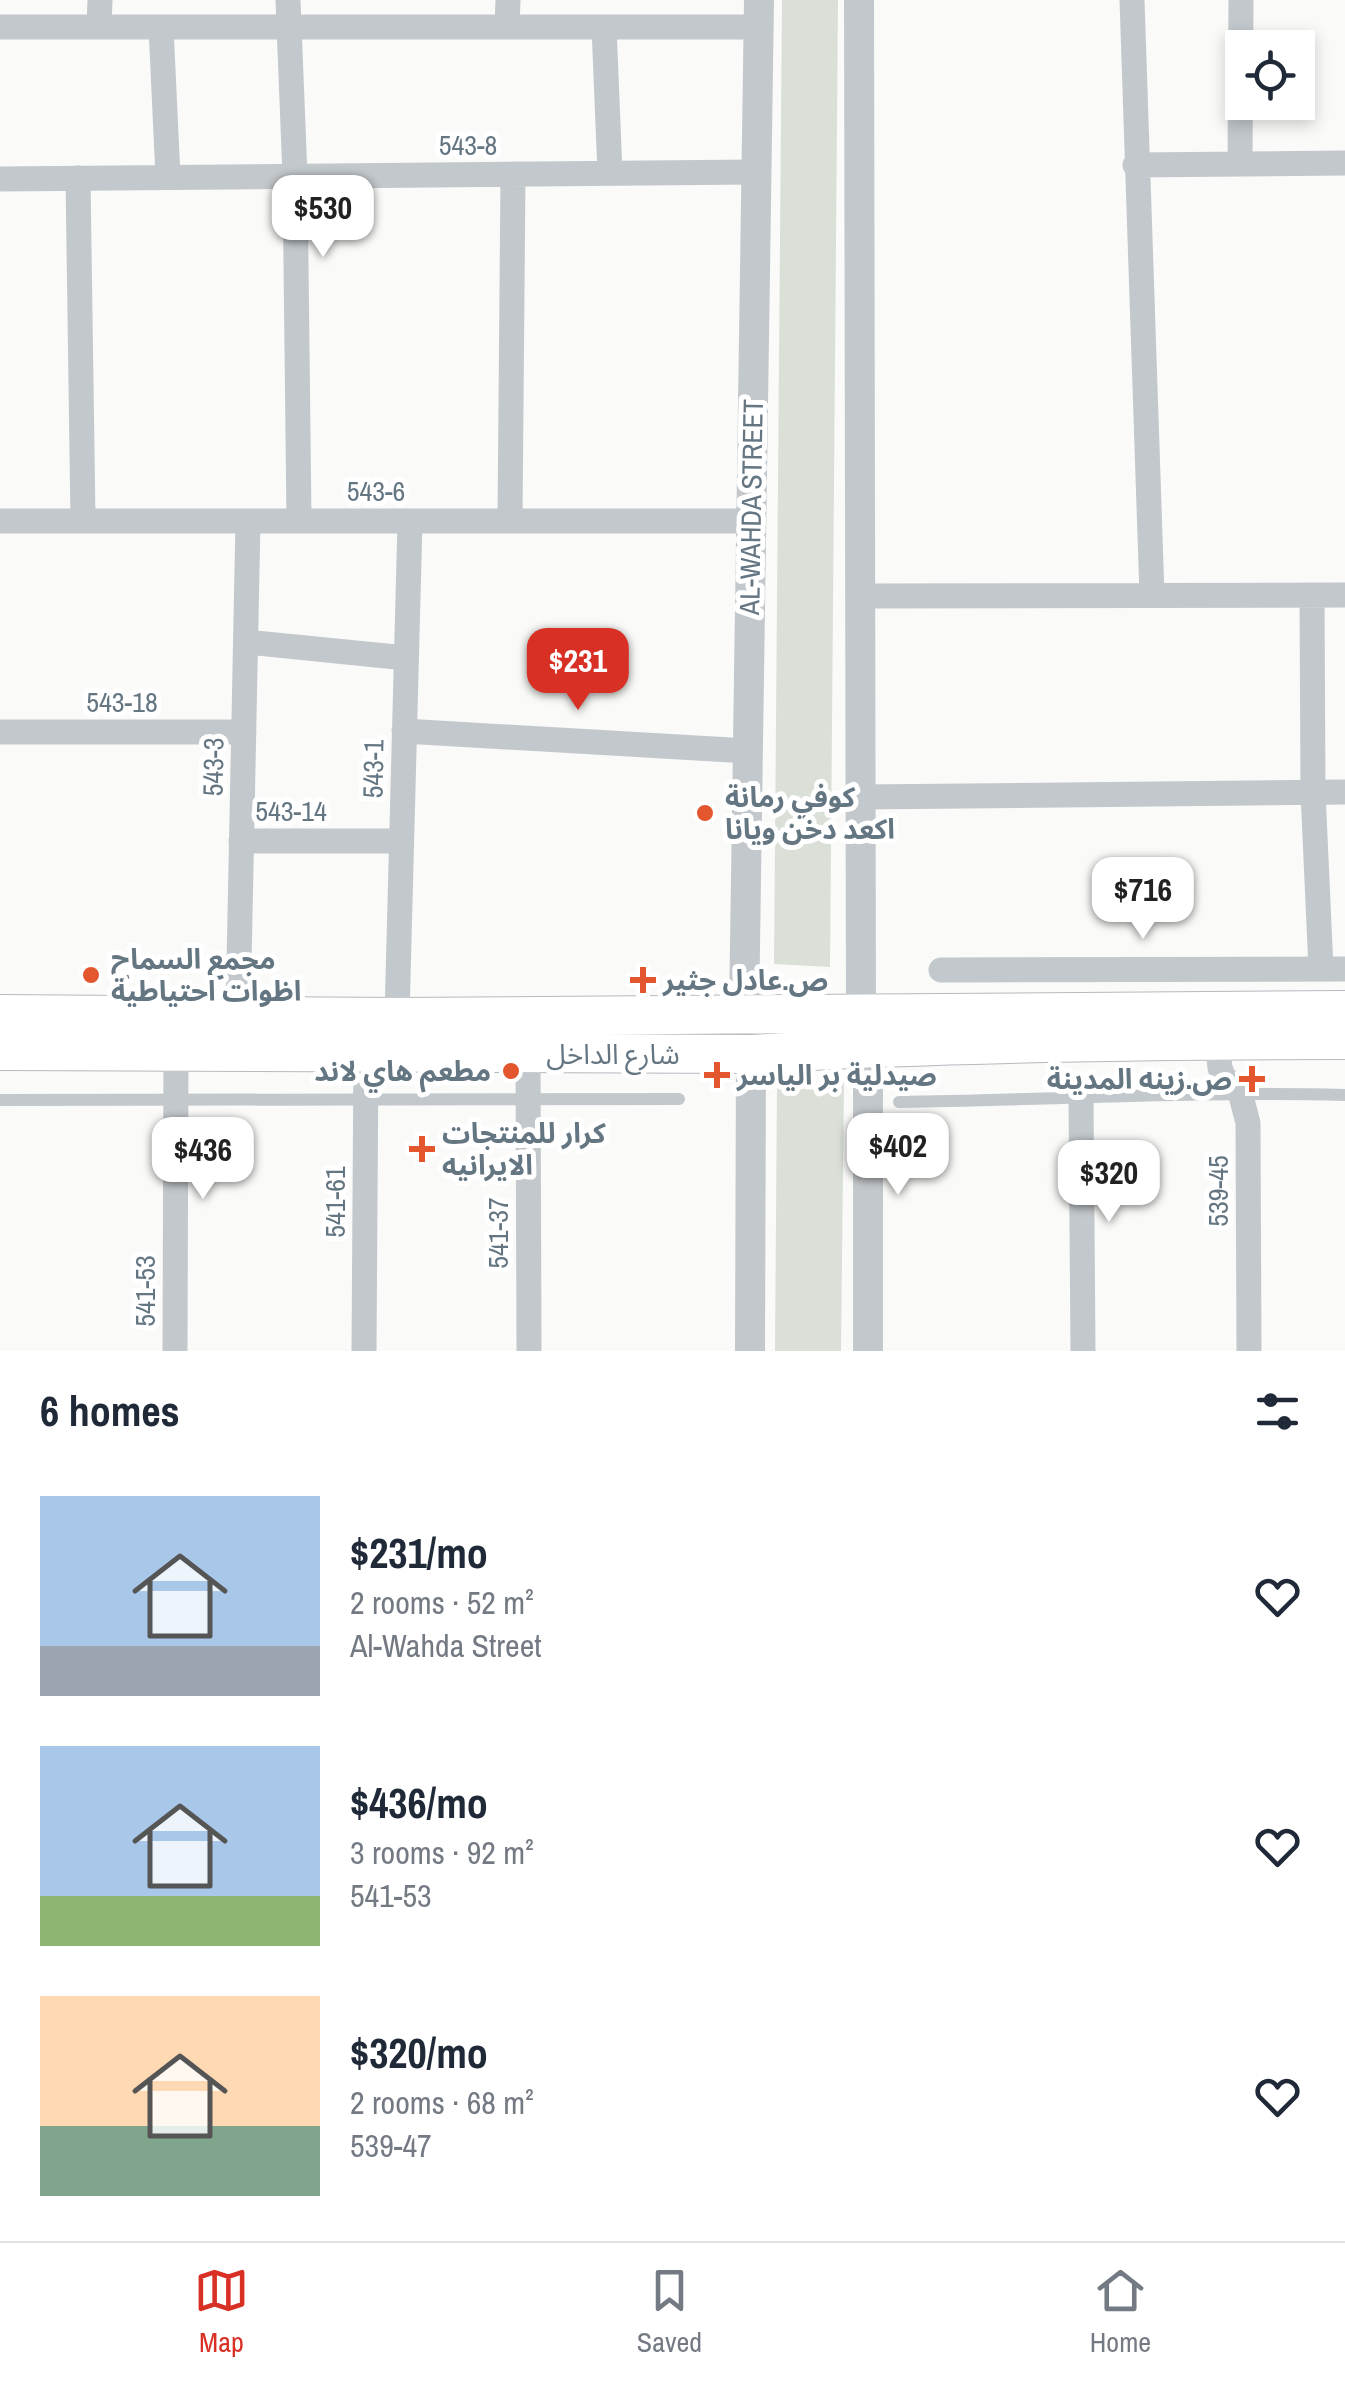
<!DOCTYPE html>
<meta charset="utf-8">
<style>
body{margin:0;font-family:"Archivo Narrow","Noto Sans Arabic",sans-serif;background:#f6f6f7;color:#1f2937;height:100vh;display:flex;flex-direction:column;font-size:38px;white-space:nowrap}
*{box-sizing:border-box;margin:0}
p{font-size:32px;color:#747a83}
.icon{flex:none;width:55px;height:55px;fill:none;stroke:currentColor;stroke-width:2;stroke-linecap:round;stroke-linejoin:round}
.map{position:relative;height:1351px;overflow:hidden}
.sheet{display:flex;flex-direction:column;background:#fff;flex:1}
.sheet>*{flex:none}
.controls{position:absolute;left:1225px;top:30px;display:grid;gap:20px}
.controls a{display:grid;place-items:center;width:90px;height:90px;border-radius:0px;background:#fff;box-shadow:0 5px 15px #0003;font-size:50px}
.price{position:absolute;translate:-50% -85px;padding:0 22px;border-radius:20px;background:#fff;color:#222;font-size:32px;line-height:65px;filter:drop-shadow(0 2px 5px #0008)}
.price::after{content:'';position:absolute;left:50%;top:60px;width:30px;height:22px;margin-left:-15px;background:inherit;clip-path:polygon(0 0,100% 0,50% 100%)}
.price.selected{background:#d93025;color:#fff}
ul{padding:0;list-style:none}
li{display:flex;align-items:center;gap:30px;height:250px;padding:0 40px}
li span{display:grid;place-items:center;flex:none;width:280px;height:200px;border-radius:0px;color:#555}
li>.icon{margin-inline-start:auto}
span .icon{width:120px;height:120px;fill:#fffc;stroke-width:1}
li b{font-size:42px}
h2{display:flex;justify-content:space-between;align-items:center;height:120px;padding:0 40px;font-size:42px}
.menu{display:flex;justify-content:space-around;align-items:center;height:140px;border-top:2px solid #e0e1e3;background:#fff;font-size:28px;color:#747a83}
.menu a{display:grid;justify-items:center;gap:5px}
.menu .selected{color:#d93025}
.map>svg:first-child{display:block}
.green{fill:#dadfd7}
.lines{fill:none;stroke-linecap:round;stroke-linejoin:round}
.primary-casing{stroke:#b5babe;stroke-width:40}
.service{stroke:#c3c8cc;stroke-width:12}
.minor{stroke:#c3c8cc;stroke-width:25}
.tertiary{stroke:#c3c8cc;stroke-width:30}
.primary{stroke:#fff;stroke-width:38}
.poi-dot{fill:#e4572e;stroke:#fff;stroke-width:4}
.labels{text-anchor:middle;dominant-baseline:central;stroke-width:10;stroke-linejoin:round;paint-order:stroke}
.street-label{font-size:28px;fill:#657683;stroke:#fff}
.poi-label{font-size:28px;font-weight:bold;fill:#657683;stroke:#fff;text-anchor:start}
</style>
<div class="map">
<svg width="1345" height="1351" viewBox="0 0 1345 1351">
<rect width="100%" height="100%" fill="#fafaf8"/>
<path class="green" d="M782 0H838L830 967 774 964Z
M844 1081 841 1351H775L777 1085Z"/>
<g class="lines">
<g class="primary-casing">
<path id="primary" d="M0 1014 397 1017 1345 1010
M0 1051 751 1054C949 1043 1146 1040 1345 1040"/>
</g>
<path class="service" d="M0 1100 679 1099
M899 1102C1048 1100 1196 1091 1345 1095"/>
<path class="minor" d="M288 0 295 176 299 521
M1132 0 1152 595
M0 27H758
M99 27 100 0
M161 27 168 177
M507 27 508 0
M604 27 610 173
M1240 163 1241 0
M1135 165 1345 163
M78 178 83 521
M0 179 756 172
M0 521H751
M510 521 513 174
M1312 595 1313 792 1321 969
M860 596 1345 595
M246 642 406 658
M404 731 748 751
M0 732H244
M861 797 1345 792
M241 841H401
M941 970 1345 969
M238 1014 248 521
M397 1017 410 521
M1217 1040 1220 1068 1224 1078 1240 1092 1248 1123 1249 1351
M528 1055 529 1351
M1081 1099 1083 1351
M175 1351 176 1052
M364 1351 366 1053"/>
<path class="tertiary" d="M859 0 861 1011
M744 1014 759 0
M868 1046V1351
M750 1351 751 1054"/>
<use href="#primary" class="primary"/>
</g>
<g class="poi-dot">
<circle cx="705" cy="813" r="10"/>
<circle cx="91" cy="975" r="10"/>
<path d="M638 965h10v10h10v10h-10v10h-10v-10h-10v-10h10z"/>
<circle cx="511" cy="1071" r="10"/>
<path d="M712 1060h10v10h10v10h-10v10h-10v-10h-10v-10h10z"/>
<path d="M1247 1064h10v10h10v10h-10v10h-10v-10h-10v-10h10z"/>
<path d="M417 1134h10v10h10v10h-10v10h-10v-10h-10v-10h10z"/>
</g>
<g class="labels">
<g class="street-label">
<text x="468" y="145">543-8</text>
<text x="376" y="491">543-6</text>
<text transform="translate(751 507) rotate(-89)">AL-WAHDA STREET</text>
<text x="122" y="702">543-18</text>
<text transform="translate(213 767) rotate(-89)">543-3</text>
<text transform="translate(373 769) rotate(-89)">543-1</text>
<text x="291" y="811">543-14</text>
<text x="613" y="1054">شارع الداخل</text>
<text transform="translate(1218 1191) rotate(-90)">539-45</text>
<text transform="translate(335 1202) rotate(-90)">541-61</text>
<text transform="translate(498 1233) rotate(-90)">541-37</text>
<text transform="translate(145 1291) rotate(-90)">541-53</text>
</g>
<g class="poi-label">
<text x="725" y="797">كوفي رمانة<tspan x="725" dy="32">اكعد دخن ويانا</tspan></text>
<text x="111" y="959">مجمع السماح<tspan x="111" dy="32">اظوات احتياطية</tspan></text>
<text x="663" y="980">ص.عادل جثير</text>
<text x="491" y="1071" text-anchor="end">مطعم هاي لاند</text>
<text x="737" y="1075">صيدلية بر الياسر</text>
<text x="1232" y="1079" text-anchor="end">ص.زينه المدينة</text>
<text x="442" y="1133">كرار للمنتجات<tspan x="442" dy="32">الايرانيه</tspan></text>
</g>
</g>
</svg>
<div class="controls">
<a><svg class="icon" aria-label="locate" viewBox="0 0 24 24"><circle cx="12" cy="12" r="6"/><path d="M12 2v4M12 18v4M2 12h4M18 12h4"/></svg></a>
</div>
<b class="price" style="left:323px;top:260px">$530</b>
<b class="price selected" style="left:578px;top:713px">$231</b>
<b class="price" style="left:1143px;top:942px">$716</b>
<b class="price" style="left:898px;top:1198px">$402</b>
<b class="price" style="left:203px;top:1202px">$436</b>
<b class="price" style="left:1109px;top:1225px">$320</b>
</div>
<section class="sheet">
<h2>6 homes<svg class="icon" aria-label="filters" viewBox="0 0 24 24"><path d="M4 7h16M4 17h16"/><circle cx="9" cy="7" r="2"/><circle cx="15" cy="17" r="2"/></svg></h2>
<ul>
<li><span style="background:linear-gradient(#a9c7e8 75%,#9aa5b1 0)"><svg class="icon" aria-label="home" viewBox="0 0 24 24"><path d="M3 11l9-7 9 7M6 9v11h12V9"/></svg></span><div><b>$231/mo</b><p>2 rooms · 52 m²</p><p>Al-Wahda Street</p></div><svg class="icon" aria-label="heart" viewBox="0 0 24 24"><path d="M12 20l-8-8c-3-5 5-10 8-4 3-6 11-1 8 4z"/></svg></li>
<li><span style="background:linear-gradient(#a9c7e8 75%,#8fb573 0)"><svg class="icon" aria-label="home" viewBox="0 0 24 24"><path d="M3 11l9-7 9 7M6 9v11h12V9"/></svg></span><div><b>$436/mo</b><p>3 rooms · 92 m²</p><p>541-53</p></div><svg class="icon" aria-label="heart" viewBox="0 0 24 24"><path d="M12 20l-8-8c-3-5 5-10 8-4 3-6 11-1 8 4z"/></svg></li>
<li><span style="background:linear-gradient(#ffd9b3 65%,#7fa58c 0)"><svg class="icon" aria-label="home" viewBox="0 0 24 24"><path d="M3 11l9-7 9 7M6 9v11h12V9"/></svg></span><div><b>$320/mo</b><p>2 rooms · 68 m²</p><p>539-47</p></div><svg class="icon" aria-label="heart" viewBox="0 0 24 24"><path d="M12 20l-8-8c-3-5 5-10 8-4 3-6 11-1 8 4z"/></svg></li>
</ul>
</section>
<nav class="menu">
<a class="selected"><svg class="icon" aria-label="map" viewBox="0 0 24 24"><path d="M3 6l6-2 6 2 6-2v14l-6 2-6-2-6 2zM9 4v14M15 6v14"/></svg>Map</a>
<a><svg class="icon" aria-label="saved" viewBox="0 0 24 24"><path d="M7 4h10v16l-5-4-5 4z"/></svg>Saved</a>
<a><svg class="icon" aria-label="home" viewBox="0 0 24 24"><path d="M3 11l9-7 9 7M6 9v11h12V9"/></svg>Home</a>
</nav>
